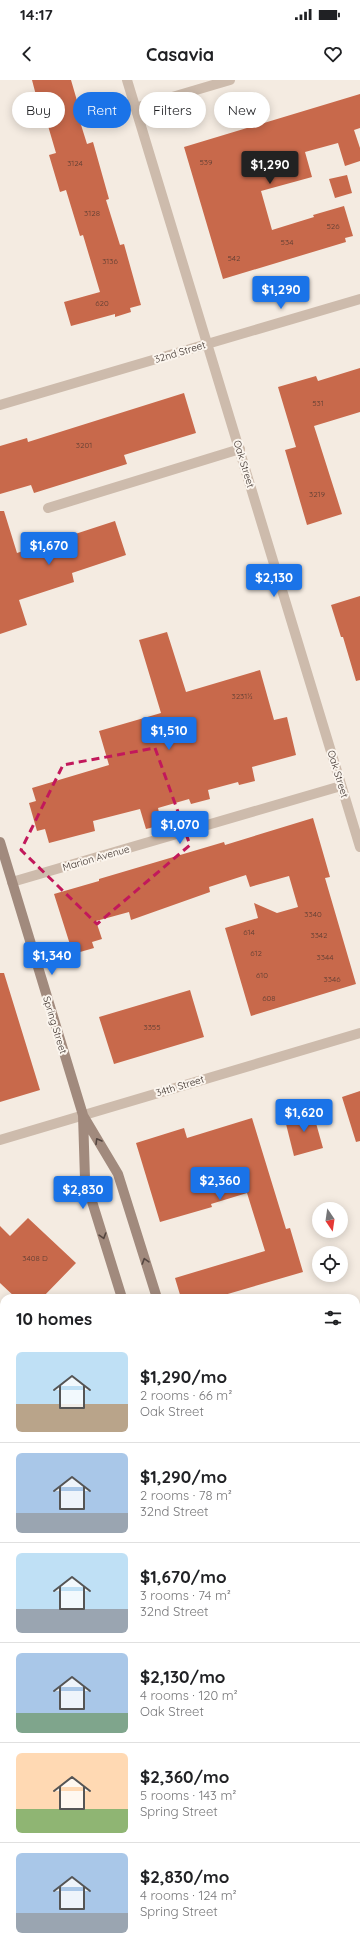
<!DOCTYPE html>
<meta charset="utf-8">
<style>
body{margin:0;font-family:Quicksand,sans-serif;background:#f2f2f2;color:#202124;height:100vh;display:flex;flex-direction:column;font-size:15px;white-space:nowrap}
*{box-sizing:border-box;margin:0}
p{font-size:13px;color:#757577}
.icon{flex:none;width:22px;height:22px;fill:none;stroke:currentColor;stroke-width:2;stroke-linecap:round;stroke-linejoin:round}
.map{position:relative;flex:1;overflow:hidden}
.side{position:absolute;left:0px;top:1214px;width:360px;height:656px;display:flex;flex-direction:column;background:#fff;border-radius:12px 12px 0 0;box-shadow:0 2px 10px #0003}
.side>*{flex:none}
.top-card{position:absolute;left:12px;top:12px;width:336px;height:36px;display:flex;gap:8px}
.needle{width:26px;rotate:167deg}
.fabs{position:absolute;left:312px;top:1122px;display:grid;gap:8px}
.fabs a{display:grid;place-items:center;width:36px;height:36px;border-radius:50%;background:#fff;box-shadow:0 2px 10px #0003;font-size:20px}
.price{position:absolute;translate:-50% -34px;padding:0 9px;border-radius:4px;background:#1a73e8;color:#fff;font-size:13px;line-height:26px;filter:drop-shadow(0 1px 2px #0008)}
.price::after{content:'';position:absolute;left:50%;top:24px;width:12px;height:9px;margin-left:-6px;background:inherit;clip-path:polygon(0 0,100% 0,50% 100%)}
.price.on{background:#222;color:#fff}
ul{padding:0;list-style:none}
li{display:flex;align-items:center;gap:12px;height:100px;padding:0 16px}
li+li{border-top:1px solid #e0e0e0}
li span{display:grid;place-items:center;flex:none;width:112px;height:80px;border-radius:6px;color:#555}
li>.icon{margin-inline-start:auto}
span .icon{width:48px;height:48px;fill:#fffc;stroke-width:1}
li b{font-size:17px}
h2{display:flex;justify-content:space-between;align-items:center;height:48px;padding:0 16px;font-size:17px}
.tag{padding:0 14px;border-radius:18px;background:#fff;box-shadow:0 2px 10px #0003;font-size:14px;line-height:36px}
.tag.on{background:#1a73e8;color:#fff}
.status{display:flex;justify-content:space-between;align-items:center;height:28px;padding:0 20px;background:#fff;direction:ltr}
.status svg{height:11px;fill:currentColor}
header{display:flex;justify-content:space-between;align-items:center;height:52px;padding:0 16px;background:#fff;font-size:18px;font-weight:800}
.map>svg:first-child{display:block}
.building{fill:#c8694b}
.lines{fill:none;stroke-linecap:round;stroke-linejoin:round}
.lane{stroke:#cdbbac;stroke-width:10}
.street{stroke:#cdbbac;stroke-width:10}
.secondary{stroke:#a18a7d;stroke-width:10}
.highway{stroke:#5c4a42;stroke-width:12}
.oneway{stroke:#544640}
.marked{fill:none;stroke:#c2185b;stroke-width:3;stroke-dasharray:8 5;stroke-linejoin:round}
.labels{text-anchor:middle;dominant-baseline:central;stroke-width:4;stroke-linejoin:round;paint-order:stroke}
.number-label{font-size:8px;fill:#5e3e33}
.street-label{font-size:10px;fill:#3b302b;stroke:#fbf5ee}
</style>
<div class="status"><b>14:17</b><svg viewBox="0 0 49 12"><path d="M0 12V9h3v3zM5 12V6h3v6zM10 12V3h3v9zM15 12V0h3v12zM26 1h20v11H26zM47 4h2v5h-2z"/></svg></div>
<header><svg class="icon" aria-label="back" viewBox="0 0 24 24"><path d="M15 5l-7 7 7 7"/></svg>Casavia<svg class="icon" aria-label="heart" viewBox="0 0 24 24"><path d="M12 20l-8-8c-3-5 5-10 8-4 3-6 11-1 8 4z"/></svg></header>
<div class="map">
<svg width="360" height="1870" viewBox="0 0 360 1870">
<rect width="100%" height="100%" fill="#f4ebe1"/>
<path class="building" d="M32 0H71L80 31 77 32 87 64 93 62 109 119 106 120 120 165 124 164 141 225 130 228 131 232 115 237V234L71 246 64 222 100 212 83 155 80 156 66 110 60 112 49 75 56 73 41 22 38 23Z
M360 14V48L354 50 360 68V81L345 86 338 63 305 72 312 97 261 111 272 150 314 137 313 135 344 126 353 156 345 158 346 162 223 199 184 67Z
M347 95 352 113 335 118 329 99Z
M360 288V332L314 346 342 434 307 445 285 370 296 367 278 307 316 296 318 301Z
M184 313 196 353 124 375 127 384 34 413 31 405 0 414V366L27 358 28 362Z
M0 431H4L17 473 115 441 126 475 72 493 74 502 19 520 27 545 0 554Z
M360 516V600L356 601 343 557H341L331 525Z
M167 552 186 612 260 590 274 640 287 637 296 675 252 687 255 701 239 705 238 702 208 710 210 719 191 724 189 719 158 728 162 745 146 749 140 729 93 741 95 751 49 763 45 749 37 751 29 723 36 721 32 708 109 685 99 651 161 633 139 560Z
M313 738 330 797 325 798 356 904 251 936 225 848 258 838 254 823 277 833 298 827 289 796 250 807 246 795 209 807 210 812 131 840 129 832 96 841 102 859 92 862 94 868 73 874 54 814 99 801V799L224 762 225 765Z
M0 893H4L40 1010 0 1022Z
M190 910 204 957 114 984 99 937Z
M360 1011V1061L356 1062 342 1017Z
M312 1029 323 1068 294 1076 286 1044 295 1041 293 1034Z
M252 1038 286 1149 290 1148 303 1192 214 1218H181L175 1198 265 1171 247 1113 211 1124 212 1127 160 1142 136 1063 184 1048 187 1058Z
M28 1138 76 1183 42 1218H16L0 1203V1146L10 1156Z"/>
<g class="lines">
<path class="lane" d="M48 428 240 369
M0 1357 4 1356
M356 1365 360 1379
M0 1373 4 1386
M356 1421 360 1420"/>
<path class="street" d="M127 0 360 767
M135 28 230 0
M0 325 360 219
M12 802 341 706
M0 1060 360 953
M0 1788 4 1789"/>
<path class="secondary" d="M0 762 83 1035 85 1099 122 1218
M84 1037 118 1094 157 1218
M356 1690 360 1689
M309 1866 310 1870
M350 1866 351 1870"/>
<path class="highway" d="M356 1866 358 1870"/>
</g>
<defs><path id="oneway-chevron" d="M-2-3.5L2.5 0L-2 3.5" fill="none" stroke-width="1.6" stroke-linecap="round" stroke-linejoin="round"/></defs>
<g class="oneway">
<use href="#oneway-chevron" transform="translate(98 1061) rotate(-121)"/>
<use href="#oneway-chevron" transform="translate(103 1156) rotate(73)"/>
<use href="#oneway-chevron" transform="translate(145 1181) rotate(-107)"/>
</g>
<path class="marked" d="M155 668 190 765 97 844 21 770 63 685Z"/>
<g class="labels">
<g class="number-label">
<text x="206" y="82">539</text>
<text x="75" y="83">3124</text>
<text x="92" y="133">3128</text>
<text x="333" y="146">526</text>
<text x="287" y="162">534</text>
<text x="234" y="178">542</text>
<text x="110" y="181">3136</text>
<text x="102" y="223">620</text>
<text x="318" y="323">531</text>
<text x="84" y="365">3201</text>
<text x="317" y="414">3219</text>
<text x="242" y="616">3231½</text>
<text x="313" y="834">3340</text>
<text x="249" y="852">614</text>
<text x="319" y="855">3342</text>
<text x="256" y="873">612</text>
<text x="325" y="877">3344</text>
<text x="262" y="895">610</text>
<text x="332" y="899">3346</text>
<text x="269" y="918">608</text>
<text x="152" y="947">3355</text>
<text x="35" y="1178">3408 D</text>
</g>
<g class="street-label">
<text transform="translate(180 272) rotate(-17)">32nd Street</text>
<text transform="translate(244 384) rotate(73)">Oak Street</text>
<text transform="translate(338 694) rotate(73)">Oak Street</text>
<text transform="translate(96 778) rotate(-16)">Marion Avenue</text>
<text transform="translate(55 945) rotate(73)">Spring Street</text>
<text transform="translate(180 1006) rotate(-17)">34th Street</text>
</g>
</g>
</svg>
<div class="fabs">
<a><svg class="needle" viewBox="-14 -14 28 28"><path d="M0-13l5 13h-10z" fill="#e53935"/><path d="M0 13l5-13h-10z" fill="#757577"/></svg></a>
<a><svg class="icon" aria-label="locate" viewBox="0 0 24 24"><circle cx="12" cy="12" r="6"/><path d="M12 2v4M12 18v4M2 12h4M18 12h4"/></svg></a>
</div>
<b class="price on" style="left:270px;top:105px">$1,290</b>
<b class="price" style="left:281px;top:230px">$1,290</b>
<b class="price" style="left:49px;top:486px">$1,670</b>
<b class="price" style="left:274px;top:518px">$2,130</b>
<b class="price" style="left:169px;top:671px">$1,510</b>
<b class="price" style="left:180px;top:765px">$1,070</b>
<b class="price" style="left:52px;top:896px">$1,340</b>
<b class="price" style="left:304px;top:1053px">$1,620</b>
<b class="price" style="left:220px;top:1121px">$2,360</b>
<b class="price" style="left:83px;top:1130px">$2,830</b>
<div class="top-card">
<a class="tag">Buy</a>
<a class="tag on">Rent</a>
<a class="tag">Filters</a>
<a class="tag">New</a>
</div>
<section class="side">
<h2>10 homes<svg class="icon" aria-label="filters" viewBox="0 0 24 24"><path d="M4 7h16M4 17h16"/><circle cx="9" cy="7" r="2"/><circle cx="15" cy="17" r="2"/></svg></h2>
<ul>
<li><span style="background:linear-gradient(#bfe0f5 65%,#b9a48a 0)"><svg class="icon" aria-label="home" viewBox="0 0 24 24"><path d="M3 11l9-7 9 7M6 9v11h12V9"/></svg></span><div><b>$1,290/mo</b><p>2 rooms · 66 m²</p><p>Oak Street</p></div></li>
<li><span style="background:linear-gradient(#a9c7e8 75%,#9aa5b1 0)"><svg class="icon" aria-label="home" viewBox="0 0 24 24"><path d="M3 11l9-7 9 7M6 9v11h12V9"/></svg></span><div><b>$1,290/mo</b><p>2 rooms · 78 m²</p><p>32nd Street</p></div></li>
<li><span style="background:linear-gradient(#bfe0f5 70%,#9aa5b1 0)"><svg class="icon" aria-label="home" viewBox="0 0 24 24"><path d="M3 11l9-7 9 7M6 9v11h12V9"/></svg></span><div><b>$1,670/mo</b><p>3 rooms · 74 m²</p><p>32nd Street</p></div></li>
<li><span style="background:linear-gradient(#a9c7e8 75%,#7fa58c 0)"><svg class="icon" aria-label="home" viewBox="0 0 24 24"><path d="M3 11l9-7 9 7M6 9v11h12V9"/></svg></span><div><b>$2,130/mo</b><p>4 rooms · 120 m²</p><p>Oak Street</p></div></li>
<li><span style="background:linear-gradient(#ffd9b3 70%,#8fb573 0)"><svg class="icon" aria-label="home" viewBox="0 0 24 24"><path d="M3 11l9-7 9 7M6 9v11h12V9"/></svg></span><div><b>$2,360/mo</b><p>5 rooms · 143 m²</p><p>Spring Street</p></div></li>
<li><span style="background:linear-gradient(#a9c7e8 75%,#9aa5b1 0)"><svg class="icon" aria-label="home" viewBox="0 0 24 24"><path d="M3 11l9-7 9 7M6 9v11h12V9"/></svg></span><div><b>$2,830/mo</b><p>4 rooms · 124 m²</p><p>Spring Street</p></div></li>
</ul>
</section>
</div>
